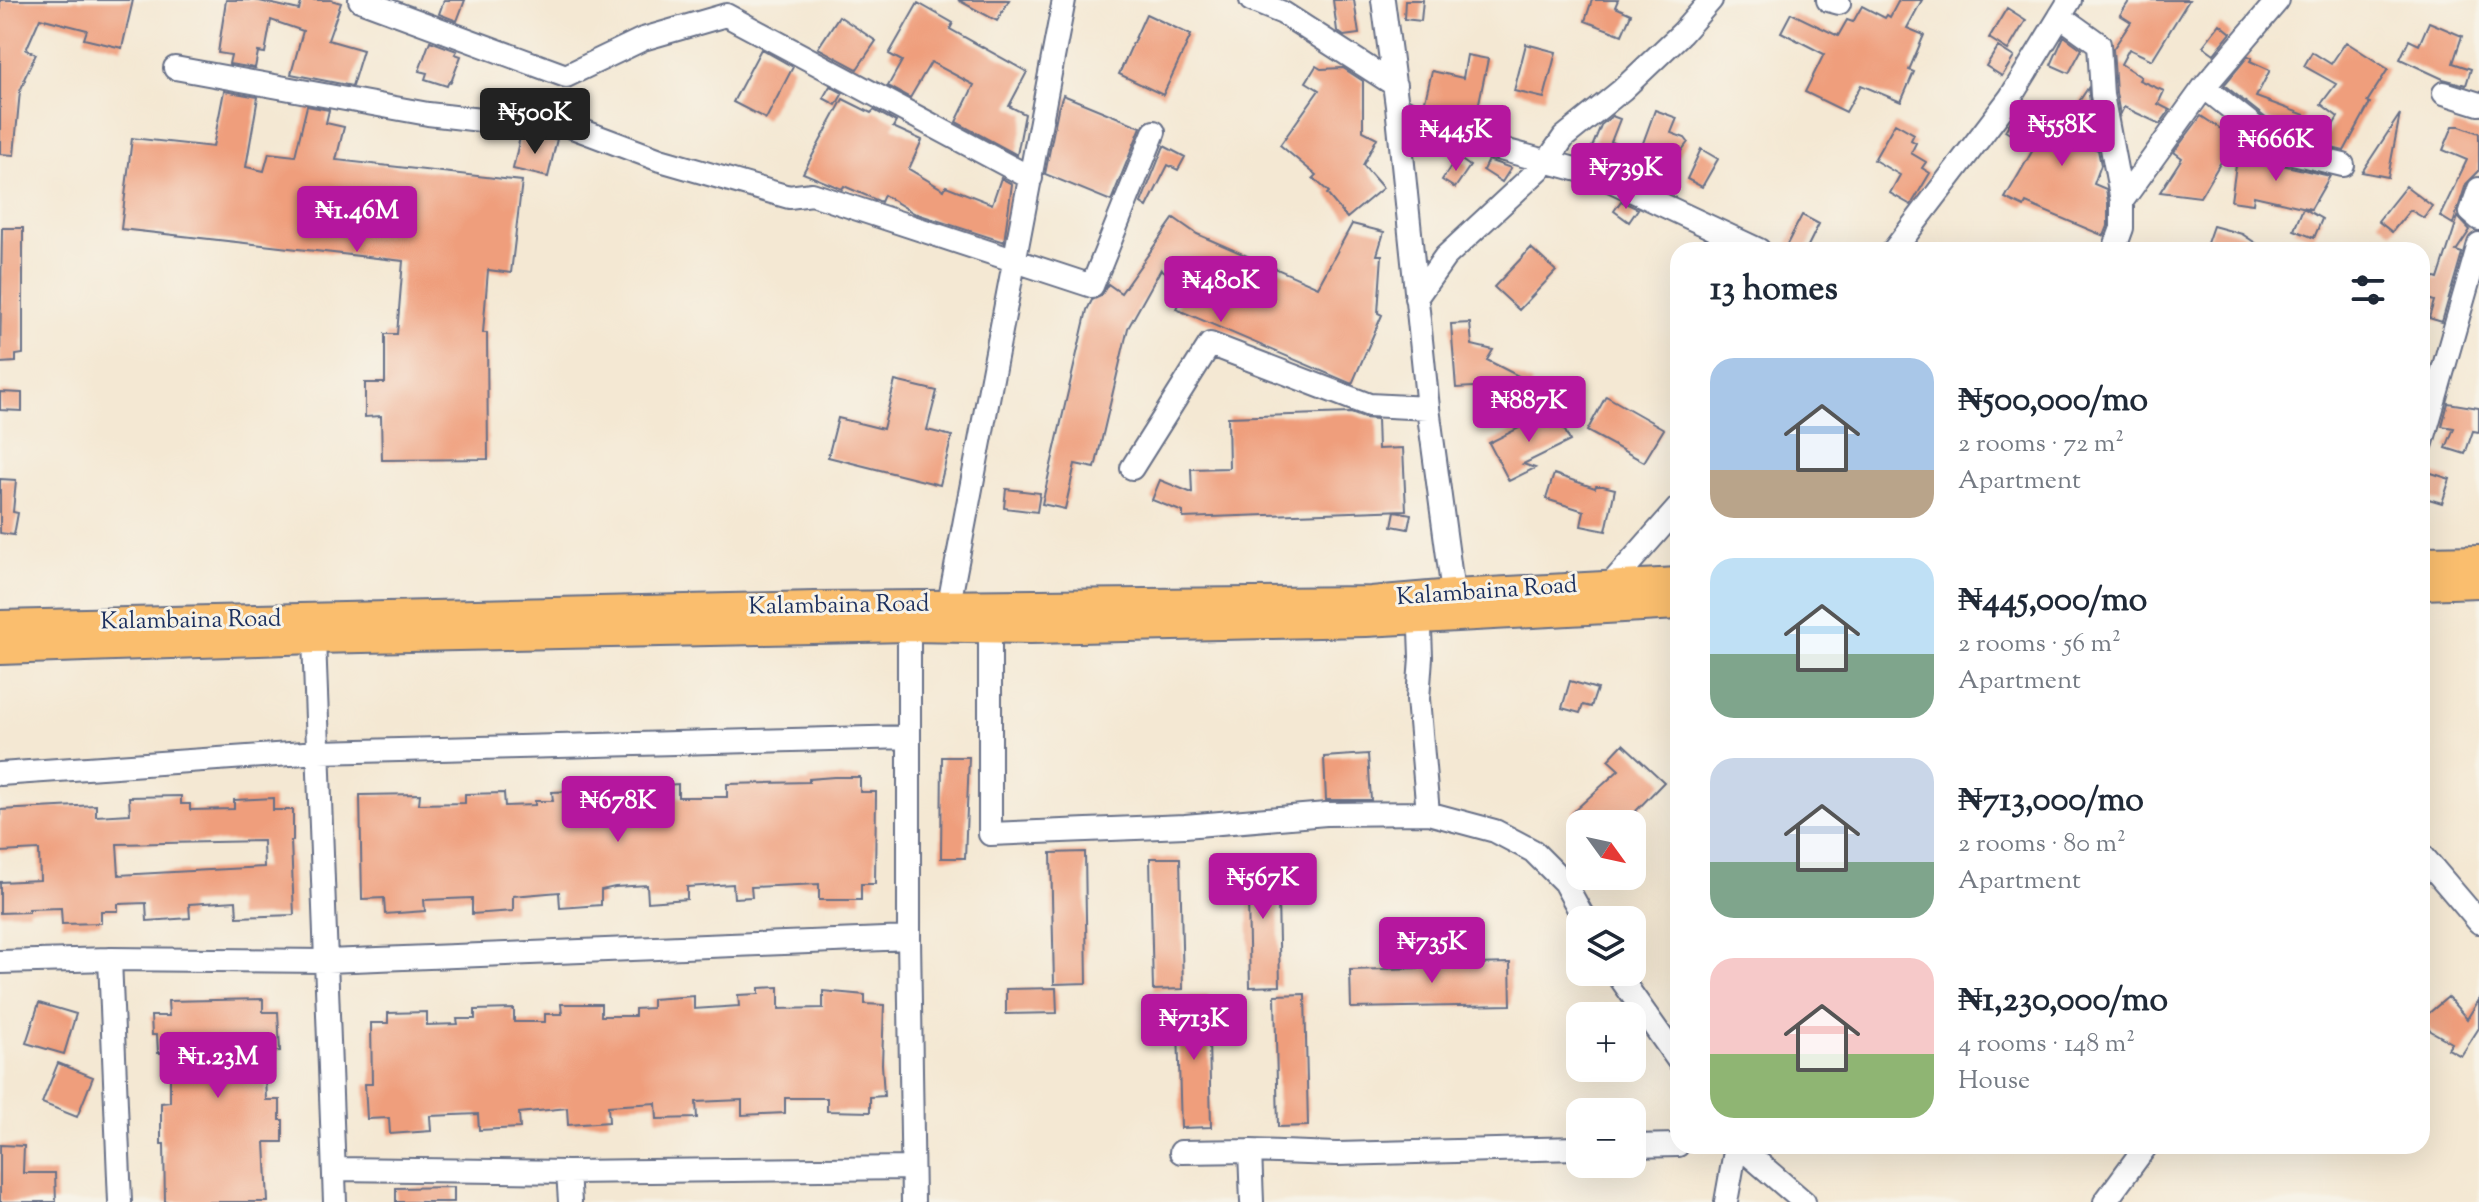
<!DOCTYPE html>
<meta charset="utf-8">
<style>
body{margin:0;font-family:"Sorts Mill Goudy",serif;background:#f2f2f3;color:#1f2937;height:100vh;display:flex;flex-direction:column;font-size:30px;white-space:nowrap}
*{box-sizing:border-box;margin:0}
p{font-size:26px;color:#747a83}
.icon{flex:none;width:44px;height:44px;fill:none;stroke:currentColor;stroke-width:2;stroke-linecap:round;stroke-linejoin:round}
.map{position:relative;flex:1;overflow:hidden}
.drawer{position:absolute;left:1670px;top:242px;width:760px;height:912px;display:flex;flex-direction:column;background:#fff;border-radius:24px;box-shadow:0 8px 32px #0002}
.drawer>*{flex:none}
.needle{width:52px;rotate:123deg}
.buttons{position:absolute;left:1566px;top:810px;display:grid;gap:16px}
.buttons a{display:grid;place-items:center;width:80px;height:80px;border-radius:16px;background:#fff;box-shadow:0 8px 32px #0002;font-size:40px}
.price{position:absolute;translate:-50% -68px;padding:0 18px;border-radius:8px;background:#b5179e;color:#fff;font-size:26px;line-height:52px;filter:drop-shadow(0 2px 4px #0008)}
.price::after{content:'';position:absolute;left:50%;top:48px;width:24px;height:18px;margin-left:-12px;background:inherit;clip-path:polygon(0 0,100% 0,50% 100%)}
.price.on{background:#222;color:#fff}
ul{padding:0;list-style:none}
li{display:flex;align-items:center;gap:24px;height:200px;padding:0 40px}
li span{display:grid;place-items:center;flex:none;width:224px;height:160px;border-radius:24px;color:#555}
li>.icon{margin-inline-start:auto}
span .icon{width:96px;height:96px;fill:#fffc;stroke-width:1}
li b{font-size:34px}
h2{display:flex;justify-content:space-between;align-items:center;height:96px;padding:0 40px;font-size:34px}
.map>svg:first-child{display:block}
.building{fill:#ef9e7b;fill-rule:evenodd}
.lines{fill:none;stroke-linecap:round;stroke-linejoin:round}
.minor-casing{stroke:#677087;stroke-width:26}
.major-casing{stroke:#677087;stroke-width:32}
.minor{stroke:#fff;stroke-width:22}
.major{stroke:#fabe6e;stroke-width:28}
.labels{text-anchor:middle;dominant-baseline:central;stroke-width:6;stroke-linejoin:round;paint-order:stroke}
.street-label{font-size:24px;fill:#1b2f5e;stroke:#f7f3e8}
</style>
<div class="map">
<svg width="2479" height="1202" viewBox="0 0 2479 1202">
<rect width="100%" height="100%" fill="#f7f3e8"/>
<filter id="ink" filterUnits="userSpaceOnUse"><feTurbulence type="fractalNoise" baseFrequency=".0125" numOctaves="2"/><feDisplacementMap in="SourceGraphic" scale="16" xChannelSelector="R" yChannelSelector="G"/><feConvolveMatrix kernelMatrix="1 2 1 2 8 2 1 2 1" color-interpolation-filters="sRGB"/></filter>
<filter id="wash" filterUnits="userSpaceOnUse"><feTurbulence type="fractalNoise" baseFrequency=".006" numOctaves="4" result="noise"/><feDisplacementMap in="SourceGraphic" scale="32" xChannelSelector="R" yChannelSelector="G"/><feGaussianBlur stdDeviation="1.8" result="paint"/><feColorMatrix in="noise" values="0 0 0 0 0 0 0 0 0 0 0 0 0 0 0 0 0 1.4 0 .05"/><feComposite in="paint" operator="in"/></filter>
<g filter="url(#wash)">
<rect width="100%" height="100%" fill="#f4e8d3"/>
<g id="blocks">
<path class="building" d="M0 0H133L122 48 84 39 87 30 40 18 26 50 36 54 24 79 25 80 20 91 14 155 0 154Z
M226 0H255L299 10 302 0H331L341 3 328 40 363 50 352 86 291 74 303 31 271 20 265 53 258 52 255 68 229 64 231 55 218 53Z
M444 0H465L457 21 439 14Z
M958 0H1009L997 21Z
M1333 0H1354L1359 34 1344 36 1337 31Z
M1405 0H1423L1421 21 1404 19Z
M1592 0H1618L1615 7 1631 14 1622 35 1585 21Z
M1899 0H1922L1907 28 1924 35 1909 70 1914 72 1901 102 1861 85 1846 112 1805 92 1824 54 1781 32 1791 13 1838 36 1847 20 1853 22 1862 6 1885 18 1887 15 1890 17Z
M2130 0H2189L2152 60 2129 49 2121 64 2141 77 2139 80 2164 91 2158 104 2170 110 2160 124 2124 107 2120 115 2116 93 2113 49 2131 22 2120 15Z
M918 3 953 23 950 29 1027 72 1009 106 1025 114 1017 155 956 122 974 85 931 62 910 98 888 86 902 61 889 54Z
M2007 8 2026 20 2008 50 1989 38Z
M1146 14 1191 35 1163 95 1119 74Z
M839 16 876 41 857 69 818 48Z
M2429 22 2462 36 2453 63 2471 69 2466 85 2443 79 2400 59 2409 40 2419 45Z
M2220 24 2231 33 2214 54 2203 46Z
M2064 36 2082 49 2069 73 2051 65Z
M430 41 457 51 455 54 461 56 451 82 449 81 447 86 425 79 427 73 419 71Z
M2346 42 2388 69 2367 102 2370 103 2344 151 2291 138 2286 134 2287 129 2326 137 2338 117 2321 104 2336 84 2304 66 2312 52 2331 64Z
M1526 44 1556 52 1544 98 1514 91Z
M1998 47 2014 57 2002 76 1986 66Z
M761 49 793 67 766 119 733 102Z
M1467 55 1488 59 1474 127 1453 122 1424 105 1432 71 1463 78Z
M2248 56 2252 58 2250 61 2270 70 2256 97 2305 115 2298 129 2267 119 2224 85Z
M1316 66 1321 69 1343 68 1363 81V131L1377 138 1363 165 1383 188 1347 218 1327 194 1329 192 1313 178 1316 175 1280 145 1319 90 1306 82Z
M830 86 843 93 836 105 823 98Z
M2088 88 2094 130 2089 146 2098 150 2101 165 2094 184 2106 189 2108 202V226L2104 236 2026 203 2024 207 2005 198 2034 148 2005 131 2015 114 2017 111 2027 118 2031 110 2061 129Z
M224 91 258 97 246 167 264 171 269 153 295 156 307 106 329 110 326 123 344 127 336 160 522 181 511 273 488 270 483 333H487L488 459 382 460 381 416 365 417V383H385V334H397L403 261 121 229 132 138 213 147Z
M1063 95 1141 127 1111 201 1045 174 1058 109Z
M843 99 871 113 874 110 896 122 893 127 922 140 909 169 944 190 946 186 992 204 1001 178 1012 184 1004 242 914 213 884 195 881 202 844 186 842 189 803 173Z
M1655 110 1677 118 1671 133 1685 138 1688 142 1655 186 1607 163 1588 157 1601 125 1612 116 1620 119 1611 142 1639 154Z
M2400 114 2388 177 2362 172Z
M2201 116 2233 137 2231 139 2234 140 2200 197 2160 192 2182 158 2174 152Z
M1895 123 1914 134 1911 140 1916 143 1911 153 1926 162 1922 168 1930 173 1911 205 1890 193 1900 175 1874 160Z
M2453 126H2460L2479 133V171L2466 184 2453 224 2440 216 2467 160 2443 150Z
M520 137 557 139 548 177 513 169Z
M1164 146 1185 157 1178 170 1168 165 1147 207 1141 203Z
M1701 149 1718 159 1702 187 1687 179Z
M1457 157 1470 166 1455 188 1442 180Z
M2237 158 2272 159 2282 165 2330 176 2311 209 2254 196 2253 204 2231 201Z
M1488 160 1511 168 1502 182 1483 170Z
M2406 186 2432 206 2424 218 2410 210 2392 232 2378 221Z
M1621 201 1638 209 1629 222 1614 211Z
M2303 208 2322 219 2314 238 2294 230Z
M1802 215 1819 224 1806 250H1784Z
M2458 217 2470 230 2456 251 2462 253 2442 322 2429 318 2434 301 2422 297V294L2428 276 2438 279Z
M1174 218 1197 234 1318 287 1352 224 1384 232 1377 255H1382L1378 313 1382 315 1352 384 1176 309 1185 286 1161 269 1128 328 1095 468 1075 464 1065 509 1042 504 1087 310 1092 300 1101 296 1108 284 1121 293Z
M2213 226 2242 234 2266 250H2219L2206 246Z
M2 228H23V354L16 355V362L0 363Z
M1531 248 1556 271 1519 310 1494 287Z
M1470 323 1472 345 1493 350 1487 360 1532 383 1522 402 1492 386 1456 388 1451 324Z
M895 381 937 391 927 430 952 436 940 485 828 457 838 418 883 429Z
M0 392 22 393V411L0 410Z
M1606 396 1664 429 1644 462 1587 431Z
M2448 403 2479 408V432L2473 431 2465 454 2446 448 2454 428 2442 426Z
M1555 410 1570 441 1523 464 1535 468 1509 481 1489 443Z
M1351 413 1364 418 1377 419 1378 449 1403 448 1406 510 1183 518V512L1152 500 1160 480 1192 493 1191 469 1229 468 1228 417Z
M2425 471 2450 479 2442 503 2422 497V481Z
M1554 474 1595 488 1596 486H1603L1615 489 1606 531 1581 526 1584 511 1546 499Z
M0 479 16 480 13 512 18 513 14 535 0 533Z
M1006 489 1040 493 1037 512 1004 508Z
M1395 511 1411 514 1408 529 1392 526Z
M1570 681 1597 689 1591 707 1583 705 1580 713 1562 708Z
M1623 744 1664 782 1633 814 1642 824H1585L1573 812 1619 770 1608 760Z
M1368 754 1371 800H1326L1324 757Z
M942 757H969L965 858H941Z
M834 777H860V792H876L875 884H861V900H819V884L751 887 752 897 734 898 733 884 687 887V899L648 902 647 885 615 887 601 890V905L560 908 559 892 513 896V911L472 914V898L424 900 425 911 385 914 384 898 362 899 360 795 420 794 419 804 465 803V794L504 793 505 806 535 805V801H553L552 792 575 791V789H593V797L639 796V787L678 784V797H727V784L809 782V779Z
M181 796V804H190V810L234 809V800L273 798V810H293V841H291L294 915 237 917 236 901 189 904 190 918 147 921 146 903 118 904V911H101V923L62 924 61 908 29 909V912L0 913V882L40 880 39 850 0 852V810L96 805V816L130 814 129 797ZM263 841 264 867 119 875 117 844Z
M1085 852 1087 983 1054 984 1051 853Z
M1247 855H1277L1280 986 1250 987Z
M1150 858H1180L1183 989 1153 990Z
M1418 947H1440V965L1510 963 1511 1005 1351 1008 1350 970 1419 968Z
M779 987V1009L823 1008V991L865 995V1004L884 1005 882 1064 884 1096 870 1097V1112L827 1111V1098H785V1113L742 1115V1100L696 1102 697 1118 657 1119 656 1103 608 1106 609 1122 568 1125 567 1108 519 1113 520 1128 479 1130 478 1114 430 1116 431 1131 390 1134 389 1118 367 1119 365 1084H372L371 1023H388V1013L427 1012V1025L458 1024 457 1019H475V1010L514 1009V1022H545V1014H562L561 1004H601V1016H635V1009L652 1008V999L694 996V1009L739 1006 738 995 759 994V988Z
M1056 988 1057 1013 1006 1014V989Z
M1305 994 1308 1126 1278 1127 1275 995Z
M1208 996 1211 1127 1181 1128 1177 997Z
M2448 997 2467 1019 2479 1000V1028L2461 1056 2448 1049 2452 1043 2431 1031 2422 1019Z
M263 999V1012H278L280 1051 264 1052 266 1100H280V1120H283V1142H265L268 1202H165L164 1144H161V1103L170 1102V1053H158L157 1035H152L151 1016H169L168 1001Z
M39 1003 76 1014 64 1054 26 1043Z
M58 1063 93 1077 77 1117 42 1103Z
M0 1145 24 1146 23 1173H55L56 1202H0Z
M454 1187V1202H396V1188Z"/>
</g>
</g>
<g filter="url(#ink)">
<use href="#blocks" fill-opacity="0" stroke="#677087" stroke-width="2"/>
<g class="lines">
<g class="minor-casing">
<path id="minor" d="M360 0 566 76 643 39 726 15 1031 178
M1251 0 1283 13 1395 85
M1383 0 1397 106 1428 408 1455 608
M1828 0 1839 3
M2060 16 2099 44 2102 95 2122 201V228L2114 250
M175 68 428 114 507 123 567 125 660 160 789 197 812 194 1092 286 1154 132
M2204 87 2285 151 2343 165
M2444 93 2479 104
M1397 106 1448 135 1601 176 1759 250
M2479 189 2471 212 2479 219
M2122 201 2204 87 2278 0
M1894 250 2010 98 2070 0
M1416 298 1445 257 1546 163 1564 137 1622 90 1682 33 1711 0
M2422 443 2479 244
M1132 468 1210 344 1369 405 1428 408
M1611 584 1678 508
M1419 603 1421 657 1418 699 1428 813
M949 604 1064 0
M909 627V938L913 1202
M990 629V834L1185 826 1326 814 1428 813 1495 831 1533 851 1564 882 1585 920
M314 639 335 1202
M0 774 319 752 909 737
M2422 855 2479 922
M110 959 120 1202
M0 962 110 959 327 961 909 938
M1616 972 1678 1060
M1632 1146 1678 1145
M1739 1146 1804 1202
M1250 1151 1252 1202
M1181 1152 1250 1151 1337 1154 1580 1148
M334 1169 568 1172 911 1168
M568 1172 570 1202
M1726 1202 1736 1146
M2105 1202 2146 1146"/>
</g>
<g class="major-casing">
<path id="major" d="M2422 561 2479 560
M2422 585 2479 583
M0 625 815 606 1371 601 1453 594 1678 582
M0 650 314 639 909 627 1030 629 1366 622 1678 605"/>
</g>
<use href="#minor" class="minor"/>
<use href="#major" class="major"/>
</g>
</g>
<g class="labels">
<g class="street-label">
<text transform="translate(1487 592) rotate(-4)">Kalambaina Road</text>
<text transform="translate(839 606) rotate(-1)">Kalambaina Road</text>
<text transform="translate(191 621) rotate(-1)">Kalambaina Road</text>
</g>
</g>
</svg>
<div class="buttons">
<a><svg class="needle" viewBox="-14 -14 28 28"><path d="M0-13l5 13h-10z" fill="#e53935"/><path d="M0 13l5-13h-10z" fill="#747a83"/></svg></a>
<a><svg class="icon" aria-label="layers" viewBox="0 0 24 24"><path d="M12 4l9 5-9 5-9-5zM3 14l9 5 9-5"/></svg></a>
<a>+</a>
<a>−</a>
</div>
<b class="price on" style="left:535px;top:156px">₦500K</b>
<b class="price" style="left:2062px;top:168px">₦558K</b>
<b class="price" style="left:1456px;top:173px">₦445K</b>
<b class="price" style="left:2276px;top:183px">₦666K</b>
<b class="price" style="left:1626px;top:211px">₦739K</b>
<b class="price" style="left:357px;top:254px">₦1.46M</b>
<b class="price" style="left:1221px;top:324px">₦480K</b>
<b class="price" style="left:1529px;top:444px">₦887K</b>
<b class="price" style="left:618px;top:844px">₦678K</b>
<b class="price" style="left:1263px;top:921px">₦567K</b>
<b class="price" style="left:1432px;top:985px">₦735K</b>
<b class="price" style="left:1194px;top:1062px">₦713K</b>
<b class="price" style="left:218px;top:1100px">₦1.23M</b>
<section class="drawer">
<h2>13 homes<svg class="icon" aria-label="filters" viewBox="0 0 24 24"><path d="M4 7h16M4 17h16"/><circle cx="9" cy="7" r="2"/><circle cx="15" cy="17" r="2"/></svg></h2>
<ul>
<li><span style="background:linear-gradient(#a9c7e8 70%,#b9a48a 0)"><svg class="icon" aria-label="home" viewBox="0 0 24 24"><path d="M3 11l9-7 9 7M6 9v11h12V9"/></svg></span><div><b>₦500,000/mo</b><p>2 rooms · 72 m²</p><p>Apartment</p></div></li>
<li><span style="background:linear-gradient(#bfe0f5 60%,#7fa58c 0)"><svg class="icon" aria-label="home" viewBox="0 0 24 24"><path d="M3 11l9-7 9 7M6 9v11h12V9"/></svg></span><div><b>₦445,000/mo</b><p>2 rooms · 56 m²</p><p>Apartment</p></div></li>
<li><span style="background:linear-gradient(#c9d6e8 65%,#7fa58c 0)"><svg class="icon" aria-label="home" viewBox="0 0 24 24"><path d="M3 11l9-7 9 7M6 9v11h12V9"/></svg></span><div><b>₦713,000/mo</b><p>2 rooms · 80 m²</p><p>Apartment</p></div></li>
<li><span style="background:linear-gradient(#f6c9c9 60%,#8fb573 0)"><svg class="icon" aria-label="home" viewBox="0 0 24 24"><path d="M3 11l9-7 9 7M6 9v11h12V9"/></svg></span><div><b>₦1,230,000/mo</b><p>4 rooms · 148 m²</p><p>House</p></div></li>
</ul>
</section>
</div>
